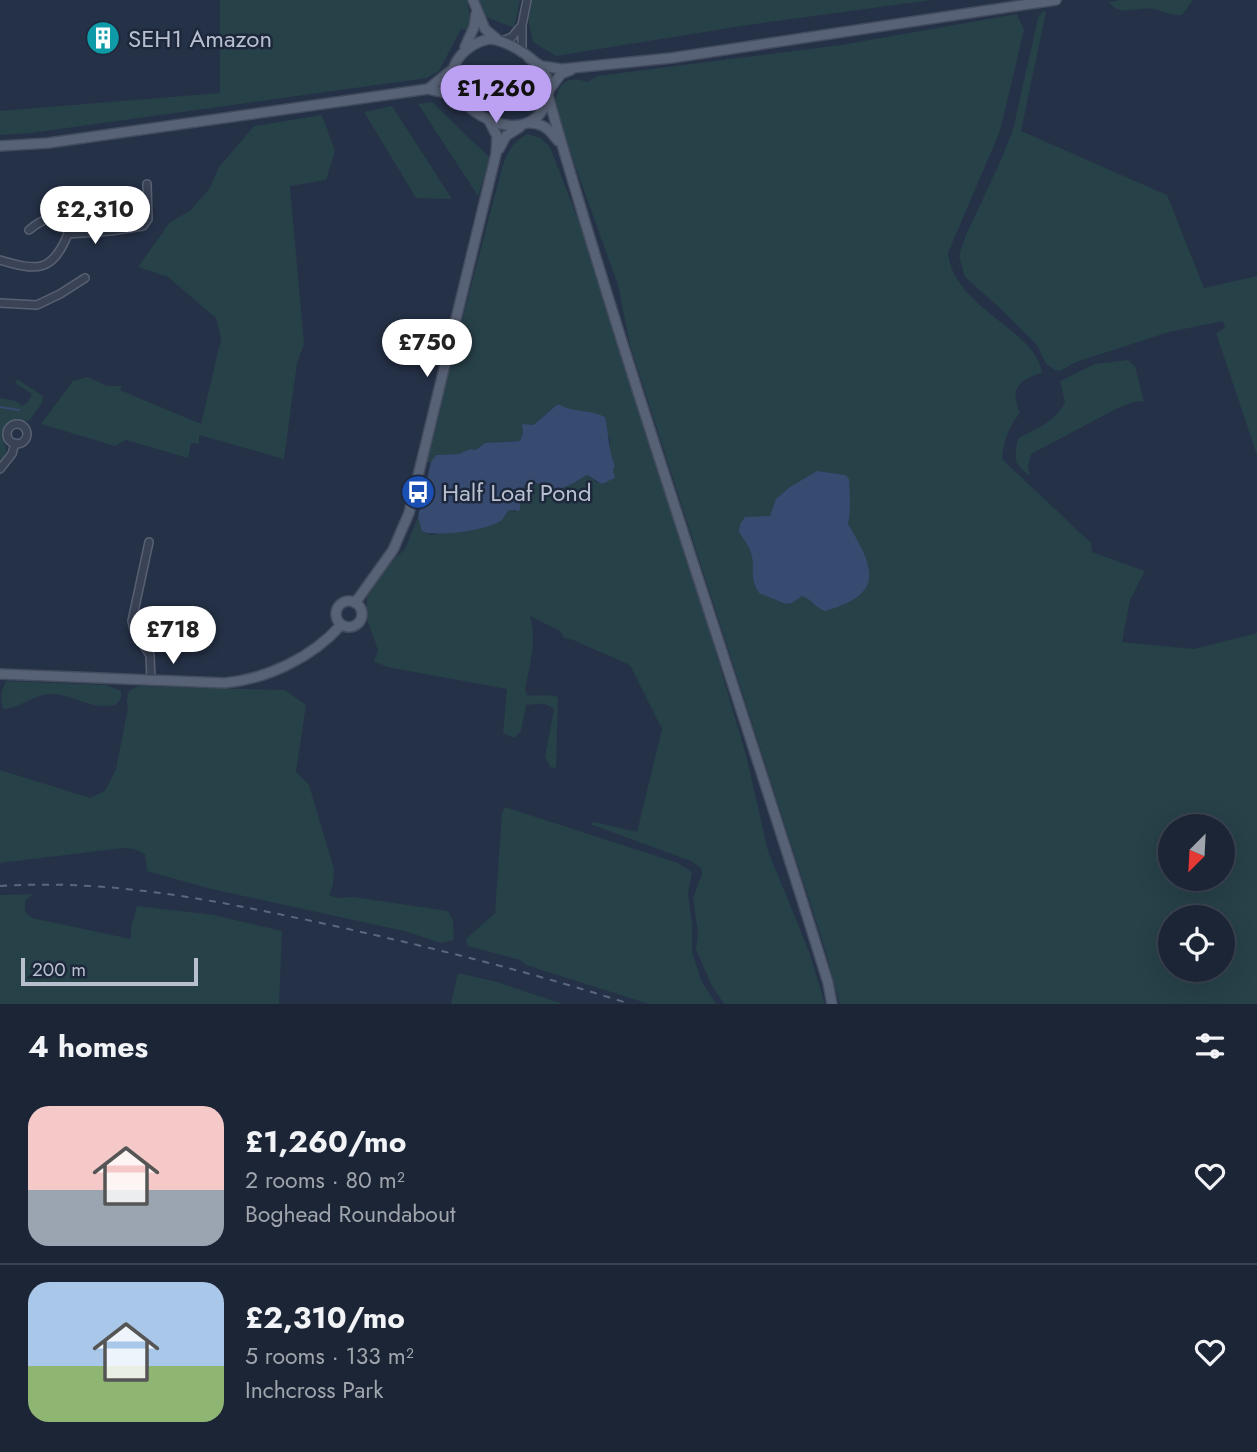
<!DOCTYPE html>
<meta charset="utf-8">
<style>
body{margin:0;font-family:Jost,sans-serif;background:#293141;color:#f1f3f6;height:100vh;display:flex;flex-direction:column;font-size:26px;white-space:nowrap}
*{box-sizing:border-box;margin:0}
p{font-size:23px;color:#a0a5ad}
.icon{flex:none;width:38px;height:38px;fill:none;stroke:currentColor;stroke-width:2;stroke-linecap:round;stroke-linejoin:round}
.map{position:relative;height:1004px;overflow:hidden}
.drawer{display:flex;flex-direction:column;background:#1c2535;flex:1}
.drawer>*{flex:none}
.needle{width:46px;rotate:204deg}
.buttons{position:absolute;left:1158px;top:814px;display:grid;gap:14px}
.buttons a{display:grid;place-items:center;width:77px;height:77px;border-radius:50%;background:#1c2535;box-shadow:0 7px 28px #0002,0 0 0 2px #3a4250;font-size:35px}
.scale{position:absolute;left:21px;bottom:18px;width:177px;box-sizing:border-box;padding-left:7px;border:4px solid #b8bfcf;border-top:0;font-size:19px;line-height:24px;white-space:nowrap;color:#b8bfcf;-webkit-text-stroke:5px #1e283c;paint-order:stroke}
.price{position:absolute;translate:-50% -60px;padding:0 16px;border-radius:24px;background:#fff;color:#222;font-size:23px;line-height:46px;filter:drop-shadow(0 2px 4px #0008)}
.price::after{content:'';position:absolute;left:50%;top:42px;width:21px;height:16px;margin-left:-10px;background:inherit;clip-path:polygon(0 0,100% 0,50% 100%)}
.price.active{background:#bca0f2;color:#111}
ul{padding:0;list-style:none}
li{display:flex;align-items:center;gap:21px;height:175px;padding:0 28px}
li+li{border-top:2px solid #3a4250}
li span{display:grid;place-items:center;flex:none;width:196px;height:140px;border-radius:21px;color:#555}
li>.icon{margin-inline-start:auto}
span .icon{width:84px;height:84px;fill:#fffc;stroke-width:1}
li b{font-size:30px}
h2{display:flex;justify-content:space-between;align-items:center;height:84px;padding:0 28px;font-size:30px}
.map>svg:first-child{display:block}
.green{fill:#274148;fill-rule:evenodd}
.water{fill:#374a6f}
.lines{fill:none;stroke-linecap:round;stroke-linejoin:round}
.stream{stroke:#374a6f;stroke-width:2}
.minor-casing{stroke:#586173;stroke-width:10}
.major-casing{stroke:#434c5f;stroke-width:12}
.minor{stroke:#3a4356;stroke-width:7}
.major{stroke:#586276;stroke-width:9}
.rail{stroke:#5b677d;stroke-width:2;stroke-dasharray:7 7;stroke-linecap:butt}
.labels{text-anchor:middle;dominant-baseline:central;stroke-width:5;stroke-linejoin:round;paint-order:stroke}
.poi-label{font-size:24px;fill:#b8bfcf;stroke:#1e283c;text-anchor:start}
</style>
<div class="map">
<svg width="1257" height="1004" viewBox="0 0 1257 1004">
<rect width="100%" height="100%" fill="#253147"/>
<path class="green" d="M220 0H467L470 17 468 30 461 29 439 71 427 78 31 133 0 135V111L220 93Z
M479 0H520L514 28 484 16Z
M532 0H932L748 25 556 56 533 42 528 19Z
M1120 0H1193L1182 15C1170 16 1164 11 1153 9 1137 6 1121 18 1109 2Z
M1043 11 1046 12 1021 131 1167 195 1204 288 1257 276V455L1216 333 1225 328 1223 321 1169 332 1076 362 1060 371 1055 370 1046 364 1037 345 1001 309 965 277 959 256 966 235 1001 160 1013 130 1038 18Z
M1017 14 1024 30 1000 131 948 253C953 308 1037 330 1042 373 1019 379 1009 389 1020 413 1008 427 1004 441 1002 459L1091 543 1092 552 1145 571 1130 600 1122 642 1194 649 1257 633V1004H840L825 949 630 345 618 285 572 157 555 103C557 83 568 75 587 82L597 76 841 45ZM1171 826H1223V878H1171ZM1171 917H1223V970H1171Z
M432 102 490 158 478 196 418 104Z
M392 106 452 199 416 198 364 112Z
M322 115 335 151 326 180 290 186 304 344 297 363 284 459 199 435V444L191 443 188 458 126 440 115 446 41 424 73 381 88 377 107 386H122L120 390 201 424 221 339 216 318 168 277 138 267 170 222 190 211 210 188 219 167 254 126Z
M528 134 541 138 550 147 586 240 698 592 746 755 768 851 810 954 825 1004H724L711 984 696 949 698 933 693 898 702 874 701 868 691 861 590 824 594 822 637 832 662 729 630 665 573 640 564 638 560 631 530 616C537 640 530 665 525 689L527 695C537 697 548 693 558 697L556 768 550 767 545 757 554 710C547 701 536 704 526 705L521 731 514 738 503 733 507 689 387 667 374 661 378 650 367 619V597L388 565 405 549 418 517 430 535 468 531 502 520 509 510 516 512 522 502C517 468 543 490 556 488 569 486 577 481 587 475L598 483 615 466 609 451 610 438 581 412 566 410 558 404 523 433 520 441 495 442 476 450 470 449 459 454 436 455 431 462H425L502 168C507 152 513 141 528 134Z
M1128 360 1135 366 1144 402 1136 401 1118 408 1031 454 1028 466 1030 476C1013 464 1014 458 1018 439 1037 427 1055 423 1065 402L1060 381 1095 364Z
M17 379 43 396 42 403 29 421 10 420C1 431 3 439 7 452L0 463V398L16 401 22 406 28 402 32 394 15 383Z
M6 681 106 685 121 691V698L117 704C95 712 77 696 54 694 34 693 22 708 3 709 0 700 1 690 6 681Z
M138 686 285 690 306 705 296 772 309 785 334 869 333 885 329 895 337 898 353 897 448 911 453 921 454 940 441 943 404 931 211 889 147 871 145 854 134 849 123 848 0 863V770L90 798 105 791 116 769 128 708C126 701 127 698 129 691Z
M505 807 678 863 692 872 688 893 692 924V952L701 980 716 1004H649L526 965 520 960 467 946 466 939 495 913 502 813Z
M33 894 25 901V912L32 918 131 939V928L137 906 214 915 282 931 279 1004H0V895Z
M458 973 497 982 563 1004H451Z"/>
<path class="water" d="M558 404C573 413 590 409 605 417 609 434 608 450 615 466L613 470 615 478 602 484 587 475C577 481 564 490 552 489 542 487 529 475 522 490 519 496 522 504 519 511L509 510C506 513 505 517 502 520 490 530 436 538 422 531L418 517 431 462 436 455 459 454 470 449 476 450 485 443 520 441 523 433 522 424 533 425Z
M817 471 845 475 849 479C850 495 851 510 848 524 875 569 885 594 825 611 815 608 812 599 802 596L792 603 786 604 759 593C748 575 756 569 751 553 749 545 743 539 739 532L740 524 745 517 770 516 776 499 790 487Z"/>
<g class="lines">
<path class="stream" d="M0 407 19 410"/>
<g class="minor-casing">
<path id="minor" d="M502 41 512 37 522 25
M522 53V25L527 0
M93 195 94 232
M29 230C40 221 52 213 66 223L68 234
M0 260C37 271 52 273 68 234L111 231 143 226 148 219 147 184
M0 303 37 305 60 294 85 278
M7 434a10 10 0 1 1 20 0a10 10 0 1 1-20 0Z
M0 469 12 454 15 443
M149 542 132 621 134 630 150 655 151 680"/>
</g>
<g class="major-casing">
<path id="major" d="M473 0 485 29 497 39
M489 39C508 40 542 61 548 81 550 89 548 95 546 103 542 113 535 121 524 124 503 130 475 116 461 99 439 74 461 45 489 39Z
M465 47 474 27 476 14
M529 58 541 66 562 69 671 58 1056 0
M428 89 453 69
M549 90 561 74 571 70
M548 96C633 394 737 687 828 983L832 1004
M528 123C543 123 549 129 558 141
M0 146 48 143 428 89 448 94 472 108
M499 149 506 136 520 127
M336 614a13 13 0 1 1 26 0a13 13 0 1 1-26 0Z
M355 603 393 550 409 513 496 154 497 136 488 119
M0 674 225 683C267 679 313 657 341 625"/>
</g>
<use href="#minor" class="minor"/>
<use href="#major" class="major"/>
<path class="rail" d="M0 886C112 879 213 900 321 923 426 946 528 971 630 1004"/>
</g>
<defs>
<g id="building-disc" transform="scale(1.75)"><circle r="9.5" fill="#0f9aa8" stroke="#1e283c"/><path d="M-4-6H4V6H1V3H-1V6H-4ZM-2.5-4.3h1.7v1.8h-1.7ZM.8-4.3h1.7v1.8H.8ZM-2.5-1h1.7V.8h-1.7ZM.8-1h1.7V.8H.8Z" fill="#fff"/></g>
<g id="bus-disc" transform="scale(1.75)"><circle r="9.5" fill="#1a4fb4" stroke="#1e283c"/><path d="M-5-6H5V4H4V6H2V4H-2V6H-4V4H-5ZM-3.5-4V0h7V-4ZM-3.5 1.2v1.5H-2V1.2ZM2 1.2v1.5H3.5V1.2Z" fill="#fff"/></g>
</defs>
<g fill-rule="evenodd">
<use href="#building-disc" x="103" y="38"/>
<use href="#bus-disc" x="418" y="492"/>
</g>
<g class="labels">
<g class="poi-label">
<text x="128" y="38">SEH1 Amazon</text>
<text x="442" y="492">Half Loaf Pond</text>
</g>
</g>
</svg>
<div class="buttons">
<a><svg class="needle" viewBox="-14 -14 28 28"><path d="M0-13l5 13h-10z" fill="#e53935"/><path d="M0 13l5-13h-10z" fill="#a0a5ad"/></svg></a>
<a><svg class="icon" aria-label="locate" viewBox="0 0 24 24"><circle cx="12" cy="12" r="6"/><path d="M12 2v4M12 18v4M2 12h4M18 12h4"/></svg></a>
</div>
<div class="scale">200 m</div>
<b class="price active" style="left:496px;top:125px">£1,260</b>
<b class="price" style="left:95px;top:246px">£2,310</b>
<b class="price" style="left:427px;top:379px">£750</b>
<b class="price" style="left:173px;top:666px">£718</b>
</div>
<section class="drawer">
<h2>4 homes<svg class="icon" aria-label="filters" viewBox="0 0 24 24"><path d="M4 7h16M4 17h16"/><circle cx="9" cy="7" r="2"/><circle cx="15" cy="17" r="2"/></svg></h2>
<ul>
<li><span style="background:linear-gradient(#f6c9c9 60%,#9aa5b1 0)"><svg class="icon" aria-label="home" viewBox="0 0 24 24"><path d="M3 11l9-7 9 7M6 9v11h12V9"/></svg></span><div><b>£1,260/mo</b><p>2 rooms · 80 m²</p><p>Boghead Roundabout</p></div><svg class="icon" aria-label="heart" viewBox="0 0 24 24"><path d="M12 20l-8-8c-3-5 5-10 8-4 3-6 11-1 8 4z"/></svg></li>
<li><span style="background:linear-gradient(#a9c7e8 60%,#8fb573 0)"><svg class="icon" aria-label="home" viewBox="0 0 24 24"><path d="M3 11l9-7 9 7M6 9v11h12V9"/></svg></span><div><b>£2,310/mo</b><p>5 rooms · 133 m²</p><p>Inchcross Park</p></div><svg class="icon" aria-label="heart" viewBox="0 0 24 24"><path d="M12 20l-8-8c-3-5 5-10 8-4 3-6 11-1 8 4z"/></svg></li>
</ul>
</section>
